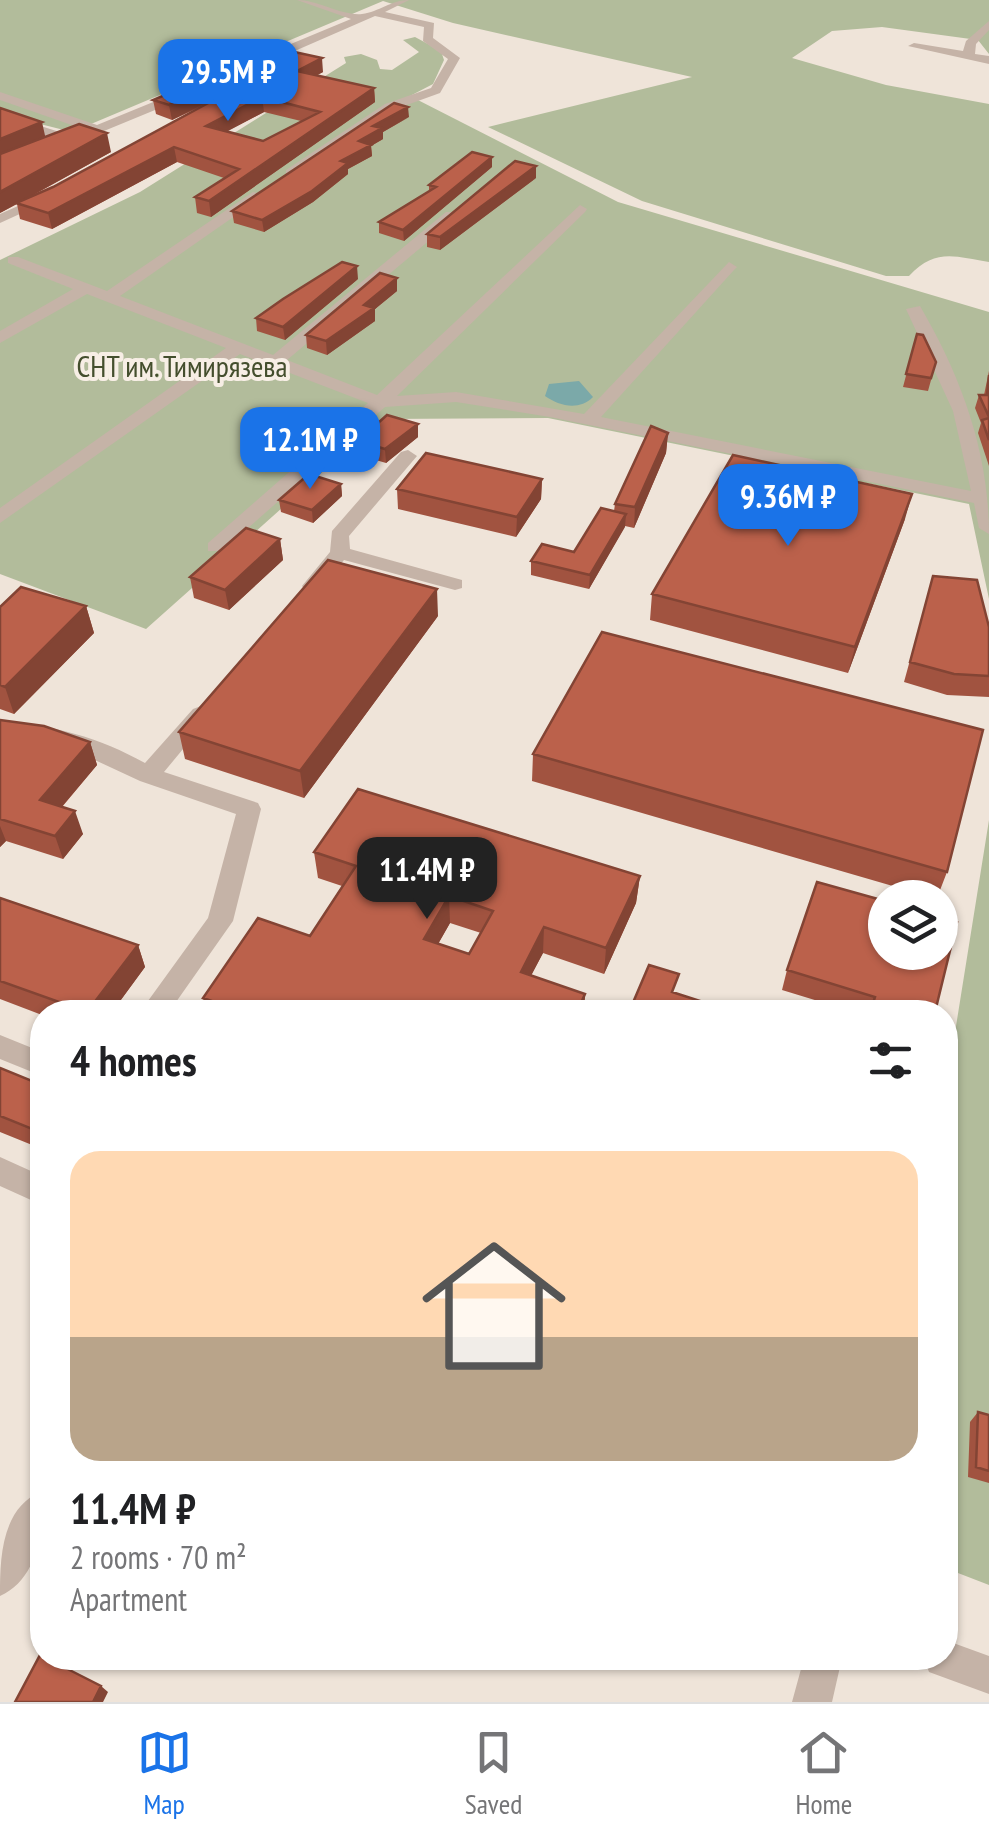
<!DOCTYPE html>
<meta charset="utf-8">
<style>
body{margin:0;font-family:"PT Sans Narrow",sans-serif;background:#f2f2f2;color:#202124;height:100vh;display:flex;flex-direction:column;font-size:38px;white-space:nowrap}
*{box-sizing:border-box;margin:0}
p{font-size:32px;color:#757577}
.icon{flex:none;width:55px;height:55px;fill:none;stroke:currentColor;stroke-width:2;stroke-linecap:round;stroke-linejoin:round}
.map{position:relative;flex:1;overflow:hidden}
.side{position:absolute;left:30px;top:1000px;width:928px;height:670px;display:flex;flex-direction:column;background:#fff;border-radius:40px;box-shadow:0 2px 8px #0004}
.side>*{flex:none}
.controls{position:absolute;left:868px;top:880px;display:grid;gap:20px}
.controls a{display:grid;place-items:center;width:90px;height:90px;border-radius:50%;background:#fff;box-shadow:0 2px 8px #0004;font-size:50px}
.price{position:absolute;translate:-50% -85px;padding:0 22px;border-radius:20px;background:#1a73e8;color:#fff;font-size:32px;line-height:65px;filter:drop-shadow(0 2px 5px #0008)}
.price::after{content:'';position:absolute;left:50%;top:60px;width:30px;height:22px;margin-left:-15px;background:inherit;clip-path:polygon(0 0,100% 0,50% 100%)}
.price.on{background:#222;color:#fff}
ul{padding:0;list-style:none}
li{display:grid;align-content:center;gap:20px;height:530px;padding:0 40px}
li span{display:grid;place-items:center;height:310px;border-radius:30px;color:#555}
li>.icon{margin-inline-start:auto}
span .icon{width:180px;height:180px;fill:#fffc;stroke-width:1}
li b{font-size:42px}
h2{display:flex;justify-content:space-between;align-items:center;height:120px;padding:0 40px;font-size:42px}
.tabs{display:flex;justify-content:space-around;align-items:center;height:140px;border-top:2px solid #e0e0e0;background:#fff;font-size:28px;color:#757577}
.tabs a{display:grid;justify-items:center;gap:5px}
.tabs .on{color:#1a73e8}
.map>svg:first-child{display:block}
.green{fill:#b2bc9b}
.water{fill:#7ba9a9}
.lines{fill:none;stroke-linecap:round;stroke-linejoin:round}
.minor{fill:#c5b3a7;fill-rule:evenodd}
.wall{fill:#a15340;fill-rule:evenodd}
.shaded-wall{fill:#834434}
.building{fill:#bb614b;stroke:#834434;stroke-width:2.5;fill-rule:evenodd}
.labels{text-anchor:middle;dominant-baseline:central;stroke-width:8;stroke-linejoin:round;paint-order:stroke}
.far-park-label{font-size:30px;fill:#444e2d;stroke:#f7eee5}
</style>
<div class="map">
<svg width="989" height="1702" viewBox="0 0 989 1702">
<rect width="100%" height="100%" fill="#efe4d9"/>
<path class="green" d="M0 0H989V54L978 40 882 27 832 31 792 58 886 85 989 104V262C954 256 935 248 909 276H886L642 201 488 127 692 77 453 23 383 1 72 132 0 114Z
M415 37 441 51 444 60 433 84 410 96 618 202 989 312V599L969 504 548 418 382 419 146 629 0 574V260L140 192 346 63 344 57 361 54 377 60 380 69 392 70 419 52 403 40Z
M989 820V1585L945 1568V1095Z"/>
<path class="water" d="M579 381 593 397C579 411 559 406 545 396L549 384Z"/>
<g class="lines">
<path class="minor" d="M297 0C318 0 342 16 362 14 379 12 391 0 409 0L385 12 434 23 433 38 460 58 440 93 393 110 291 177 286 176V170L385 104 431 88 448 59 423 41 424 27 375 16 258 67H250V61L351 19Z
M989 21V30L976 44 975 54 989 56V64L908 46 914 43 963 51 966 41Z
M185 89 189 96 70 145 0 121V113L72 136 86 130 0 100V92L97 125Z
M253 192 265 195 120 296 273 355 446 212H456V218L287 360 377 395 580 205 587 209 585 212 397 396 456 392 584 414 729 262 737 267 734 270 601 417 971 491 953 411 906 309 920 306C961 376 989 452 989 534L979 528 974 503 550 417 456 402 385 407 222 551H208V543L368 403 240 354 0 523V508L226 348 87 294 0 343V331L73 289 8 263V257H18L107 291Z
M45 194 57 197 0 223V214Z
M408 450 417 456 349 536 350 549 462 580V588L455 590 344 560 319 590H305L302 586 330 552 332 531 401 452Z
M201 706 212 714 164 772 258 803 261 809 233 921 169 1012H140L208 918 236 814 140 781 69 748 0 738V722C52 724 100 738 145 763L193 709Z
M0 1035 42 1052V1076L0 1059Z
M0 1157 42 1176V1205L0 1186Z
M42 1491C44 1527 39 1579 0 1596 0 1558 1 1508 42 1491Z
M945 1640 989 1656V1694L929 1672 924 1658H945Z
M804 1658H842L832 1702H792Z"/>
</g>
<path class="wall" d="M276 48 323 72 317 75 374 88 375 102 211 217 197 213 195 197 224 178 177 162 52 229 20 219 17 204 0 213 45 137 111 152 28 198 53 187 211 102 172 120 156 114 153 100ZM264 112 301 121 263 141 227 131Z
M409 117 383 132V139L371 146 372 156 348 169V174L313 202 264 232 234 223 232 211Z
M492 167 404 241 379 233V222L429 191V185Z
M536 178 440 250 427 247V234Z
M397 278V291L375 309V321L327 355 307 348 306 335Z
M358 279 285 340 257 331 256 318Z
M917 334 936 362 928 391 903 387Z
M989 371V466L978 433 981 423 975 408 979 395H984Z
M418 424V437L386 463 359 455 358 441Z
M668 433 666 453 634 528 625 526 589 589 531 575V561L574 552 614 511 615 504Z
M542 479 541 499 516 537 398 509 397 489Z
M341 484 342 496 313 523 281 512 279 500Z
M905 519 848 673 650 620 652 594Z
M280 539 283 560 229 610 194 598 190 577Z
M933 576 989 627V697L947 695 904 682Z
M86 606 94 633 14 714 0 709V607Z
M438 616 304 798 185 759 179 732Z
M0 720 90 742 97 765 62 807 83 834 63 859 6 841 0 847Z
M533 754 947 872 937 898H934L532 781Z
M314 852 640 876 636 903 604 974 543 953 531 975 585 994 584 1012H207L203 998 310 936 342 886 318 878ZM450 923 481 933 469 954 438 944Z
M0 898 138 945 145 967 112 1012H42V1015L0 999Z
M787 970 935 1012H854L782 990Z
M0 1068 42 1085V1149L0 1132Z
M978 1412 989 1415V1483L968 1477 970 1422Z"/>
<path class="shaded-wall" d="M322 58 323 72 299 85 297 71Z
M208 87 210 101 172 120 169 105Z
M374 88 375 102 211 217 209 201Z
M262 97 264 112 209 141 206 126Z
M408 107 409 117 383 132V139L371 146 372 156 348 169V174L313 202 264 232 262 220 341 161 373 126Z
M42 122 46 140 0 159V139Z
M107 133 111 152 0 213V192Z
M174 147 177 162 52 229 48 213Z
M492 157V167L404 241 403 230Z
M536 166V178L440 250V237Z
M357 266 358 279 285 340 283 327Z
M397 278V291L375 309V321L327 355 326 341 364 305Z
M418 424V437L386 463 385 449Z
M668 433 666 453 634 528 635 507Z
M542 479 541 499 516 537 517 517Z
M341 484 342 496 313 523 312 510Z
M912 494 905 519 848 673 855 647Z
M626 514 625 527 589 589 590 575Z
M280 539 283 560 229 610 225 590Z
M437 589 438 616 304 798 300 771Z
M86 606 94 633 14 714 5 687Z
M90 742 97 765 48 823 40 800Z
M75 811 83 834 63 859 55 836Z
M0 826 6 841 0 847Z
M640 876 636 903 604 974 606 948Z
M449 896 450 923 426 965 424 939Z
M544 927 543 953 520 997 521 972Z
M138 945 145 967 112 1012H88Z
M585 994 584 1012H577Z
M101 1686 108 1692 103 1702H93Z"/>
<path class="building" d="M276 48 322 58 297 71 374 88 209 201 195 197 239 169 174 147 48 213 16 203 53 187 212 101 223 103 230 94 208 87 169 105 153 100ZM262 97 320 112 263 141 206 126Z
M394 103 408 107 373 126 382 128 359 141 371 145 341 161 348 163 312 191 262 220 232 211Z
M0 108 42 122 0 139Z
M79 124 107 133 0 192V154Z
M472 152 492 157 403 230 379 222 436 187 429 185Z
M515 161 536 166 440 237 427 234Z
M342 262 357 266 283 327 256 318 283 299Z
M380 273 397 278 364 305 374 308 326 341 306 335Z
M917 334 923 335 936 362 931 378 906 374Z
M989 375V417L979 395H987Z
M387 415 418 424 385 449 358 441Z
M989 418V440L982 420Z
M651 426 668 433 635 507 615 504Z
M426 453 542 479 517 517 397 489Z
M733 455 912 494 855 647 652 594Z
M309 474 341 484 312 510 279 500Z
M601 508 626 514 590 575 531 561 542 544 574 552Z
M246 528 280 539 225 590 190 577Z
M328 560 437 589 300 771 179 732Z
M933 576 977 580 989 627V676L954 674 910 662Z
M21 587 86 606 5 687 0 685V607Z
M602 632 983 730 947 872 533 754Z
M0 720 44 726 90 742 40 800 75 811 55 836 0 819Z
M358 789 640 876 606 948 544 927 521 972 585 994 577 1012H243L203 998 258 918 310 936 356 866 314 852ZM449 896 493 911 469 954 424 939Z
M817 882 885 901V952H940V917L957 922 935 1012H903L873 1003 875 997 787 970Z
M0 898 138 945 87 1012 0 981Z
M649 965 679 974 672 992 734 1012H629Z
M0 1068 42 1085V1133L0 1116Z
M978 1412 989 1415V1471L976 1467Z
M40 1655 101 1686 93 1702H15Z"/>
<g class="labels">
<g class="far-park-label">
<text x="182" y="365">СНТ им. Тимирязева</text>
</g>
</g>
</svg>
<div class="controls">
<a><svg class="icon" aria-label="layers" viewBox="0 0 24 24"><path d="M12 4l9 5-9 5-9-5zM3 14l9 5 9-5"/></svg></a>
</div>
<b class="price" style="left:228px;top:124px">29.5M ₽</b>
<b class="price" style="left:310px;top:492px">12.1M ₽</b>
<b class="price" style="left:788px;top:549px">9.36M ₽</b>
<b class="price on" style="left:427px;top:922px">11.4M ₽</b>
<section class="side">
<h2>4 homes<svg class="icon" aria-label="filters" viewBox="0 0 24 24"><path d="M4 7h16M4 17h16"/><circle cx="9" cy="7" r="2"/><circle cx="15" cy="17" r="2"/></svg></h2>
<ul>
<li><span style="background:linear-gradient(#ffd9b3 60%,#b9a48a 0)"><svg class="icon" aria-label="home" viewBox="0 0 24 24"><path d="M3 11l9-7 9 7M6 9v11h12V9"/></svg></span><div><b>11.4M ₽</b><p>2 rooms · 70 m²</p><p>Apartment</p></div></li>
</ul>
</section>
</div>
<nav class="tabs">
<a class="on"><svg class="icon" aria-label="map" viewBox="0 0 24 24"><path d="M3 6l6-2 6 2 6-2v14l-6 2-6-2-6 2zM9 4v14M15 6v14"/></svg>Map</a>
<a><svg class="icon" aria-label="saved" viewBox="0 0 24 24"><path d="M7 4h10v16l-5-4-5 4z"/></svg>Saved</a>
<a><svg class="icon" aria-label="home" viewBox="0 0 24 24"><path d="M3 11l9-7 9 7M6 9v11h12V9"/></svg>Home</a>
</nav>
